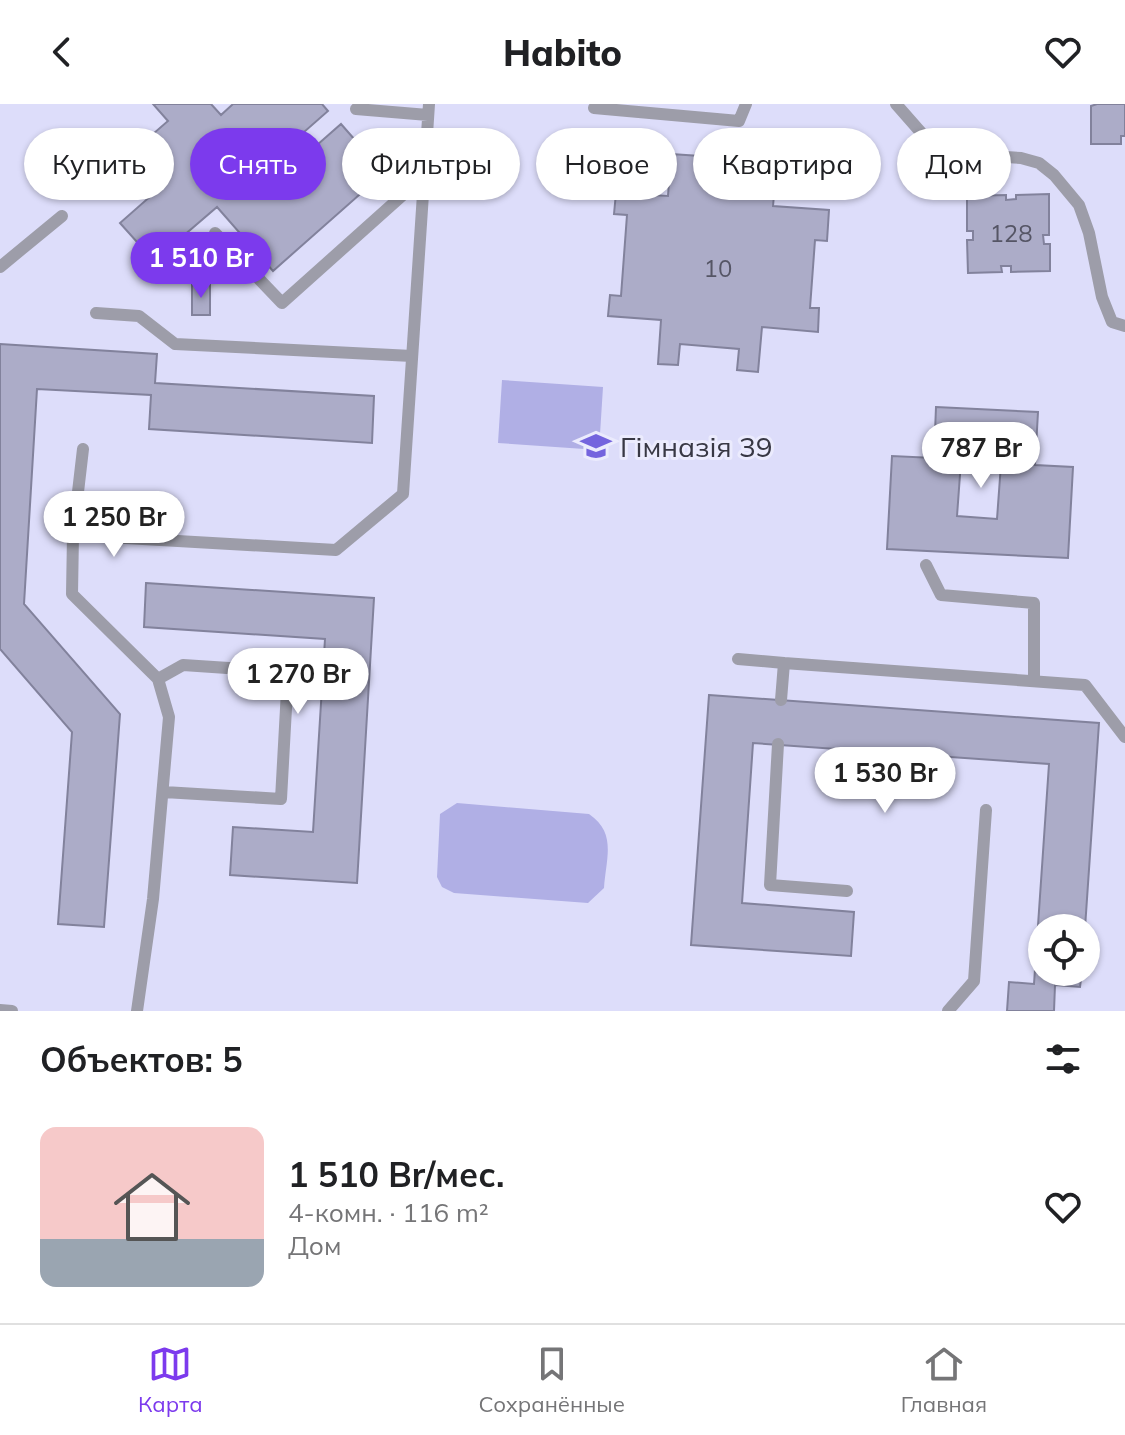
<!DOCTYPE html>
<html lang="ru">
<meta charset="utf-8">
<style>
body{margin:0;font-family:Mulish,sans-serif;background:#f6f6f6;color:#202124;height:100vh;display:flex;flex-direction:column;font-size:30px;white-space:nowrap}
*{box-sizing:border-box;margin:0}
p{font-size:26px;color:#757577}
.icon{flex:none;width:44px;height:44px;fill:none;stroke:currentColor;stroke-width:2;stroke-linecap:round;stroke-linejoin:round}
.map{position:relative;height:907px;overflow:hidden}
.side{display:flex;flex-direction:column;background:#fff;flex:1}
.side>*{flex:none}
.banner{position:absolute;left:24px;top:24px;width:1078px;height:72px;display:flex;gap:16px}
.fabs{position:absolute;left:1028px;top:810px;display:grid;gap:16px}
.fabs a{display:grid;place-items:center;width:72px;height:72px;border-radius:50%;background:#fff;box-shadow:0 2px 6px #0004;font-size:40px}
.price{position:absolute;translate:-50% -68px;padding:0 18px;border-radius:28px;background:#fff;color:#222;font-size:26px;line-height:52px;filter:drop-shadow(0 2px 4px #0008)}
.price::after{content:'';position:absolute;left:50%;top:48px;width:24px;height:18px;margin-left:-12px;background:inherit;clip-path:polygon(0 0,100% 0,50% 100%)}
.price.active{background:#7c3aed;color:#fff}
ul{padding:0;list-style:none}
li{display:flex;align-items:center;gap:24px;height:200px;padding:0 40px}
li span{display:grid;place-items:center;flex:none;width:224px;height:160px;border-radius:16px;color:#555}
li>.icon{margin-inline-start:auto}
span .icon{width:96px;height:96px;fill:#fffc;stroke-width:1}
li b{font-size:34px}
h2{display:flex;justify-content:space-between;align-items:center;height:96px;padding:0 40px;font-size:34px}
.chip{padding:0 28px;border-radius:36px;background:#fff;box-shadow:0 2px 6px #0004;font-size:28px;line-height:72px}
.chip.active{background:#7c3aed;color:#fff}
header{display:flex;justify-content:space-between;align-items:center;height:104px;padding:0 40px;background:#fff;font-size:36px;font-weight:800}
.tab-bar{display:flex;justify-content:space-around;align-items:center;height:112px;border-top:2px solid #e0e0e0;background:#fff;font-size:22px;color:#757577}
.tab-bar a{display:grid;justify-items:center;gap:4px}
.tab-bar .active{color:#7c3aed}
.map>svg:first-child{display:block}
.green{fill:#b0afe5}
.building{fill:#acacc8;stroke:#82829c;stroke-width:2;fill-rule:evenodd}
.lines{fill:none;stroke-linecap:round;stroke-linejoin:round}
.service{stroke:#9d9da9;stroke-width:12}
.labels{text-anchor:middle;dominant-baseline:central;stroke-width:6;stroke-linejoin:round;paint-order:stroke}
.number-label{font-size:24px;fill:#555565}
.poi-label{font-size:28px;fill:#383844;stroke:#ebebfd;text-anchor:start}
</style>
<header><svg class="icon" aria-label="back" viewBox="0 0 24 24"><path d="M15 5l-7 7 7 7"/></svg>Habito<svg class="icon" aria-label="heart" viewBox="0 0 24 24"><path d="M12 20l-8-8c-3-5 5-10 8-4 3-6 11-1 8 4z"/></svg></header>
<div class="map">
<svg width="1125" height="907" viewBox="0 0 1125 907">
<rect width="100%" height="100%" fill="#ddddfa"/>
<path class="green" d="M502 276 603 283 599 346 498 339Z
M457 699 589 710C617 729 606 754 604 784L588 799 454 789 442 783 437 773 440 710Z"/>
<path class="building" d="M153 0H211L221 11 233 0H322L328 7 279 50 271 42 258 53 264 61 259 66 270 79 278 73 293 90 323 64 309 48 341 20 384 69 273 167 217 103 154 157 120 119 161 83 131 49 168 17Z
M1097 0H1125V32H1121V40H1091V2Z
M671 50 700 52 698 72 750 76 752 56 777 58 773 102 829 106 827 137 815 136 810 204H819L818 228 762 223 758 268 737 266 739 245 680 240 678 261 658 260 661 216 608 212 610 191 621 192 627 111 614 110 616 89 668 92Z
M1049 90V131H1043L1044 140H1050V167L1011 168V162H1001L1002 168 968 169 967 136H973V127H967V92L1006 91V96L1016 95V91Z
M192 180H210V211H192Z
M0 240 157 250 155 279 374 292 372 339 149 325 151 291 37 285 24 500 120 610 104 823 58 820 72 628 0 545Z
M936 303 1038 308 1035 361 1073 363 1068 454 887 445 892 352 934 354ZM961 357 1001 360 997 415 957 412Z
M146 479 374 494 357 779 230 771 233 723 313 728 325 535 144 523Z
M709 591 1099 619 1085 824H1042V868H1082L1080 883 1055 881 1054 907H1007L1009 878 1034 880 1049 660 753 639 742 799 854 808 851 852 691 841Z"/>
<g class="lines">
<path class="service" d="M896 0 932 41 974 51 1021 54 1039 59 1054 71 1079 101 1089 129 1102 193 1112 218 1125 222
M594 4 739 17 746 0
M356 5 428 11
M215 129 282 199 424 72
M0 163 62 112
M96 209 139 212 175 240 412 252
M73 431 83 345
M926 461 941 491 1034 499V577
M738 555 784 559
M158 575 183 561 288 568 281 695 164 688
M781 596 784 559 1085 581 1125 633
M778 640 770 781 847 787
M0 906 12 907
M137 907 153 795 169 613 158 575 72 490 73 431 336 446 403 390 429 0
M948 907 974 877 986 706"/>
</g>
<defs>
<g id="school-bare" transform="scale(2.4)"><path d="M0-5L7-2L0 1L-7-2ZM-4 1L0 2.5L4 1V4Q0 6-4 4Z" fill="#7464de" stroke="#ebebfd" stroke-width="2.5" paint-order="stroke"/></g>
</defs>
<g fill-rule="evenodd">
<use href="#school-bare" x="596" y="342"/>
</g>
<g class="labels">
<g class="number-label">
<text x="1011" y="129">128</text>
<text x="718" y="164">10</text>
</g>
<g class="poi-label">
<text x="620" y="342">Гімназія 39</text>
</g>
</g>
</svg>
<div class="fabs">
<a><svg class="icon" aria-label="locate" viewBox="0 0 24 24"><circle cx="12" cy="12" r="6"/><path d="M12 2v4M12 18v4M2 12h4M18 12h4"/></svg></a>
</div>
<b class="price active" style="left:201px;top:196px">1 510 Br</b>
<b class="price" style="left:981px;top:386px">787 Br</b>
<b class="price" style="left:114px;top:455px">1 250 Br</b>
<b class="price" style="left:298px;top:612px">1 270 Br</b>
<b class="price" style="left:885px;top:711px">1 530 Br</b>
<div class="banner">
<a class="chip">Купить</a>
<a class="chip active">Снять</a>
<a class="chip">Фильтры</a>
<a class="chip">Новое</a>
<a class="chip">Квартира</a>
<a class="chip">Дом</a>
</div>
</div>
<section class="side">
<h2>Объектов: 5<svg class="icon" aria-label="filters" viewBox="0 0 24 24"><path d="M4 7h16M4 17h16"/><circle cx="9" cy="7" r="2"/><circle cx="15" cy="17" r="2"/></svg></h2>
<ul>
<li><span style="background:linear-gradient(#f6c9c9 70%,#9aa5b1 0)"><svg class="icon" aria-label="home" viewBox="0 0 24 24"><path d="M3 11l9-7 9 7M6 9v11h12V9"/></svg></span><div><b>1 510 Br/мес.</b><p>4-комн. · 116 m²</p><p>Дом</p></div><svg class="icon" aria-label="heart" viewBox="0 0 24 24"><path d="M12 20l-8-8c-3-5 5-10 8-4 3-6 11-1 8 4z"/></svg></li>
</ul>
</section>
<nav class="tab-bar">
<a class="active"><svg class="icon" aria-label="map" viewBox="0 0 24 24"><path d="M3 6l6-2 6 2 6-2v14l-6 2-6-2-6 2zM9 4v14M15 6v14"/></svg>Карта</a>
<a><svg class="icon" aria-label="saved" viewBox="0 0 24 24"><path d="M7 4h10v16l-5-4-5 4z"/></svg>Сохранённые</a>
<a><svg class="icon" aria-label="home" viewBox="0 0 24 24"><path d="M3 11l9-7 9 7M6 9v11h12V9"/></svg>Главная</a>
</nav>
